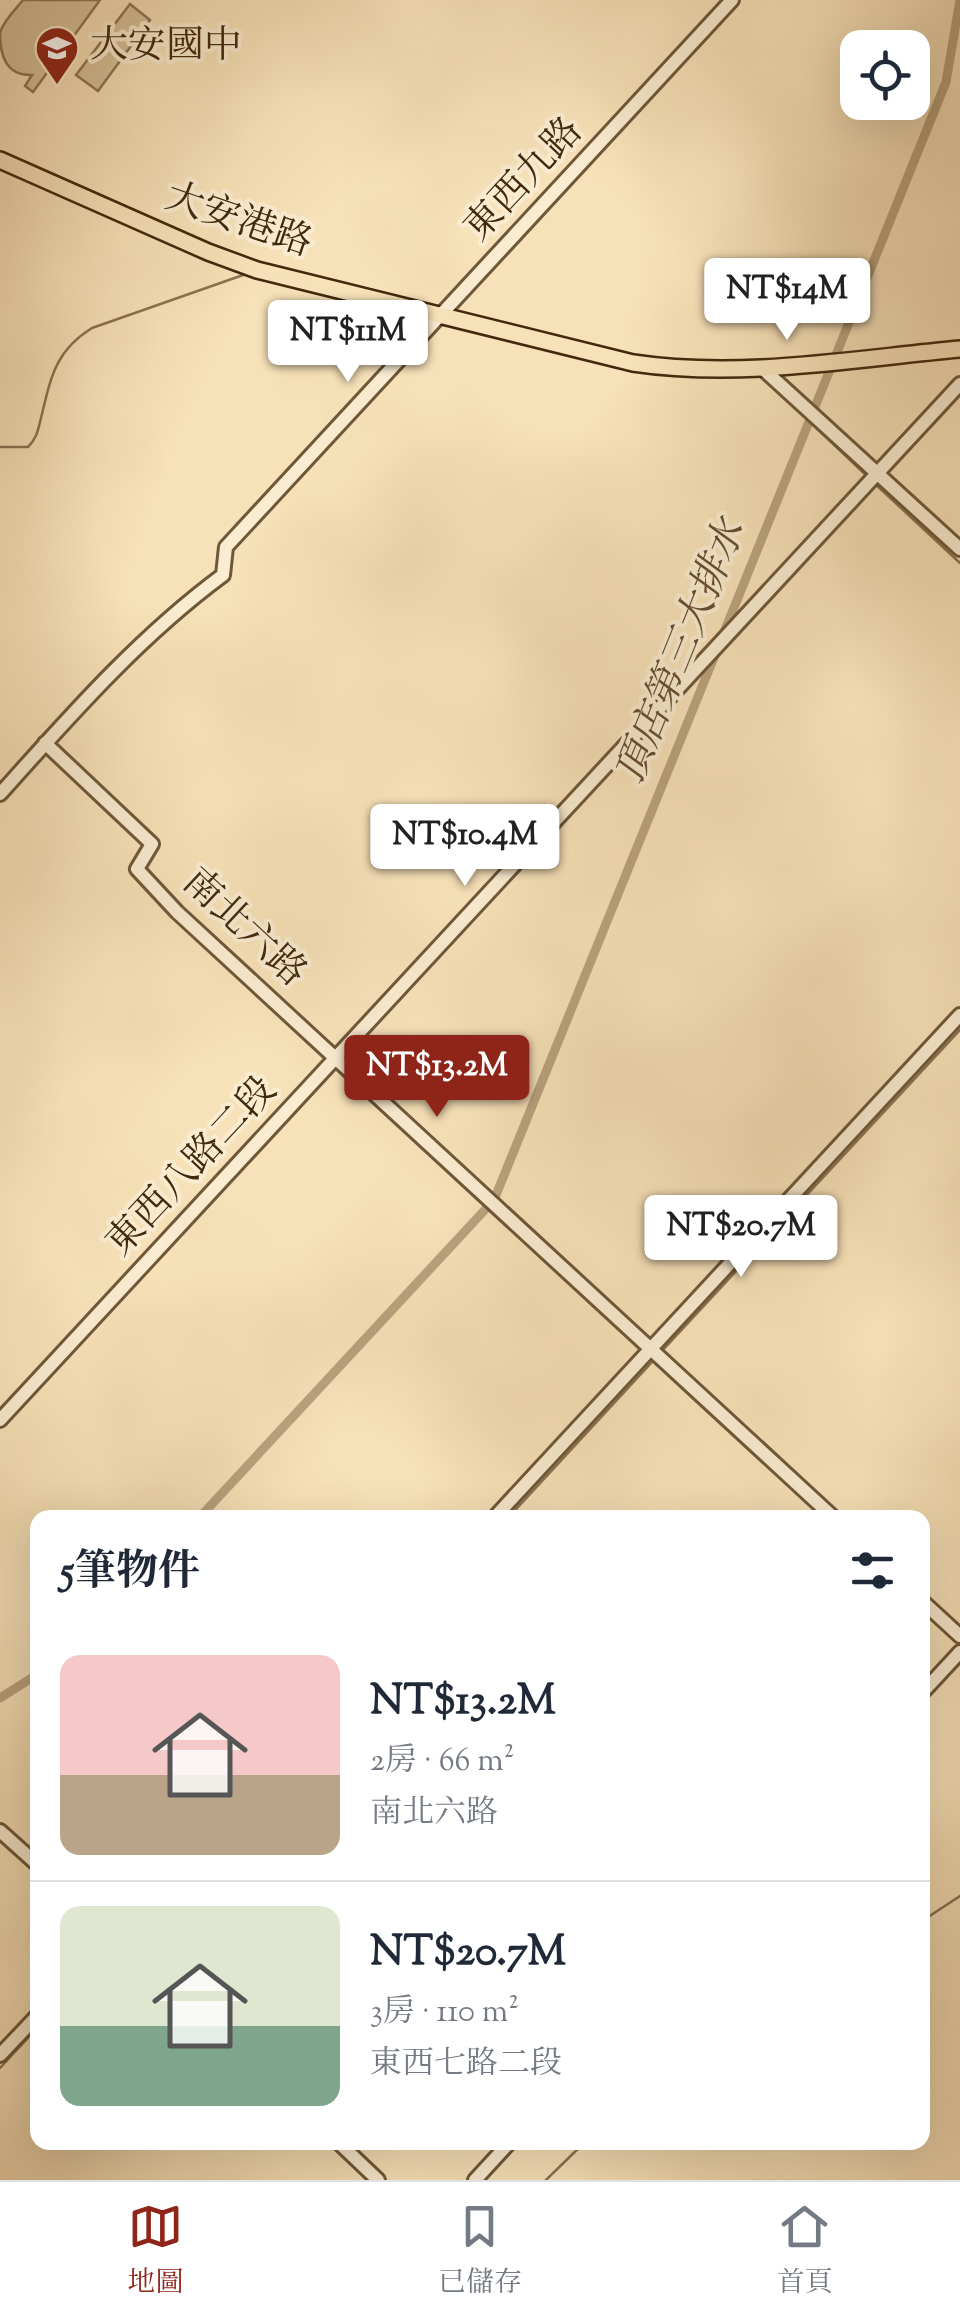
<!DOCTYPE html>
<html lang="zh-TW">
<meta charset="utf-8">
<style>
body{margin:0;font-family:"Sorts Mill Goudy","Noto Serif TC",serif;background:#f6f6f7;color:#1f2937;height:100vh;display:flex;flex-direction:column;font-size:38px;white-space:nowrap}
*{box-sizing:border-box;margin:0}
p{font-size:32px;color:#747a83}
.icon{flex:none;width:55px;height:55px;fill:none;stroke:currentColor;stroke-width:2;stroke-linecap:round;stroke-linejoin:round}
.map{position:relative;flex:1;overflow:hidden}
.side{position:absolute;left:30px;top:1510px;width:900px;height:640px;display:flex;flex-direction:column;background:#fff;border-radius:20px;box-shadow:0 10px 40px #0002}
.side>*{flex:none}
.buttons{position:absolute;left:840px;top:30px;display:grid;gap:20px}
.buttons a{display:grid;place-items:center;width:90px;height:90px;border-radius:20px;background:#fff;box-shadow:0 10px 40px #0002;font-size:50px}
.price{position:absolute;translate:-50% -85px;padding:0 22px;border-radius:10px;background:#fff;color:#222;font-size:32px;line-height:65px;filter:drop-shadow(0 2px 5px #0008)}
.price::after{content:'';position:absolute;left:50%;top:60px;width:30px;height:22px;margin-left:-15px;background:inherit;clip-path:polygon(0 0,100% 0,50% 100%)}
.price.on{background:#8f2418;color:#fff}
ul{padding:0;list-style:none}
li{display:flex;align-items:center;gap:30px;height:250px;padding:0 30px}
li+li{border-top:2px solid #e0e1e3}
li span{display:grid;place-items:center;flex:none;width:280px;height:200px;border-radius:20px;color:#555}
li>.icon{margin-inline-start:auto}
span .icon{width:120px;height:120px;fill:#fffc;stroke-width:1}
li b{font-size:42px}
h2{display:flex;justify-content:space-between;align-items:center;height:120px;padding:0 30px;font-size:42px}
.tabs{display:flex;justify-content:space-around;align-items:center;height:140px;border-top:2px solid #e0e1e3;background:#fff;font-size:28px;color:#747a83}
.tabs a{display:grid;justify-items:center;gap:5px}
.tabs .on{color:#8f2418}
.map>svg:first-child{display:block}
.green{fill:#d8c29b;stroke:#8d7654;stroke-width:2.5}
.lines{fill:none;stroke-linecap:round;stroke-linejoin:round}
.stream{stroke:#897251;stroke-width:2.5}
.canal{stroke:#b9a27e;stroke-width:9}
.minor-casing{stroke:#6f5738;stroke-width:18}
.major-casing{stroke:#42290d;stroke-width:20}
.minor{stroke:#faecd1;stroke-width:12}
.major{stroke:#f7e1b8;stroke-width:15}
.labels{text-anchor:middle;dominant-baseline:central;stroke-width:8;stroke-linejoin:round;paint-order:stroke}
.poi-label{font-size:38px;fill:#42290d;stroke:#faecd1;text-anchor:start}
.street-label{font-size:38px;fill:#42290d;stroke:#faecd1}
.water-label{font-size:40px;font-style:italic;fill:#664d2f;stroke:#faecd1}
</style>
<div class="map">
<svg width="960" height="2180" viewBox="0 0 960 2180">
<rect width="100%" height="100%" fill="#f7e1b8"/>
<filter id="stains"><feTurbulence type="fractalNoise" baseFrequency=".002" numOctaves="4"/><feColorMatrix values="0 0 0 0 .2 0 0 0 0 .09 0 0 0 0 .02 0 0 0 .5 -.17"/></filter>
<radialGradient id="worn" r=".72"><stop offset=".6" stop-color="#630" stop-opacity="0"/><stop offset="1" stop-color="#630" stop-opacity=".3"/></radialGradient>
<path class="green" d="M23 0H100L33 92 25 86 32 75C7 76 0 57 0 33 3 21 16 9 23 0Z
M130 4 150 20 98 91 76 75Z"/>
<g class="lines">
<path class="stream" d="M808 420 868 477
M0 447H28C37 438 38 430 41 418 51 377 55 351 92 328L246 274
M873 482 960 563
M662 1351 960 1030
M508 1518 653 1361
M922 1921 960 1896
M0 2068 38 2027
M328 2142 368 2180
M546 2180 585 2142"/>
<path class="canal" d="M723 635 946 82 960 0
M199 1518 494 1200 717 650
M0 1698 38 1674"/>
<g class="minor-casing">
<path id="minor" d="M763 369 960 549
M45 743 152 844 137 869 177 912 834 1518
M0 794C70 716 139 637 223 575L226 547 732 0
M0 1420 960 384
M494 1518 960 1015
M922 1601 960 1636
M922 1693 960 1652
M0 1831 38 1865
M0 2055 38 2015
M338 2142 378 2180
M475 2180 510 2142"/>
</g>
<g class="major-casing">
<path id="major" d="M0 160 208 252 257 270 633 363C741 379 852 359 960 349"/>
</g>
<use href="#minor" class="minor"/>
<use href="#major" class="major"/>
</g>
<defs>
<g id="school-pin" transform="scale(2.25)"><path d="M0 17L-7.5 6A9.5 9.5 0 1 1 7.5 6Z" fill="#8f2418" stroke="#faecd1"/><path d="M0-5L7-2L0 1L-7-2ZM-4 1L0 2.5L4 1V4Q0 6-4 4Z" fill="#fff"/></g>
</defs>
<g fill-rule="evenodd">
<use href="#school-pin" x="57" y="48"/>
</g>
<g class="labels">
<g class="poi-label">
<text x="90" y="48">大安國中</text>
</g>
<g class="street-label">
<text transform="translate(525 181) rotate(-47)">東西九路</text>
<text transform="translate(238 222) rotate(19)">大安港路</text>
<text transform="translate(243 929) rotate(43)">南北六路</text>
<text transform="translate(193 1168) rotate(-47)">東西八路二段</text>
</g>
<g class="water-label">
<text transform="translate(683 653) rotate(-68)">頂店第三大排水</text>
</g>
</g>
<rect width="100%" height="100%" filter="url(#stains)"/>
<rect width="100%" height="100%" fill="url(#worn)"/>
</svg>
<div class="buttons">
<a><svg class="icon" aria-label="locate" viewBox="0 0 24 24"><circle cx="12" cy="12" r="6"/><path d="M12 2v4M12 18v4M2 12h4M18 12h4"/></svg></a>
</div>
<b class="price" style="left:787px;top:343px">NT$14M</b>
<b class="price" style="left:348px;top:385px">NT$11M</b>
<b class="price" style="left:465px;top:889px">NT$10.4M</b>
<b class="price on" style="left:437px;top:1120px">NT$13.2M</b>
<b class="price" style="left:741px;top:1280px">NT$20.7M</b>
<section class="side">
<h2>5筆物件<svg class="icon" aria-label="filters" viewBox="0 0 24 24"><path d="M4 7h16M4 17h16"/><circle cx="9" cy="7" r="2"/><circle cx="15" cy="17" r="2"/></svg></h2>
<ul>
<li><span style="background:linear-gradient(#f6c9c9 60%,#b9a48a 0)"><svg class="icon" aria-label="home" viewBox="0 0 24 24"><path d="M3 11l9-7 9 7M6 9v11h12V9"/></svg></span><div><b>NT$13.2M</b><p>2房 · 66 m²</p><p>南北六路</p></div></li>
<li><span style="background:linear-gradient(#dfe7d0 60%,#7fa58c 0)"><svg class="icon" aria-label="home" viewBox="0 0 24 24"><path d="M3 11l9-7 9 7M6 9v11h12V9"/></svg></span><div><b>NT$20.7M</b><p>3房 · 110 m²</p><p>東西七路二段</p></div></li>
</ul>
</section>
</div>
<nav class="tabs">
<a class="on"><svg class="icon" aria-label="map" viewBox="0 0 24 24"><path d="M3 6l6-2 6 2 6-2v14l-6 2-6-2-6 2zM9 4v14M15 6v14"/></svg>地圖</a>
<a><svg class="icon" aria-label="saved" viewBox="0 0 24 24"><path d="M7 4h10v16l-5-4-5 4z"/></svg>已儲存</a>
<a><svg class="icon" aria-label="home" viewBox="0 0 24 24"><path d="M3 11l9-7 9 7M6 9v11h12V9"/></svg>首頁</a>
</nav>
